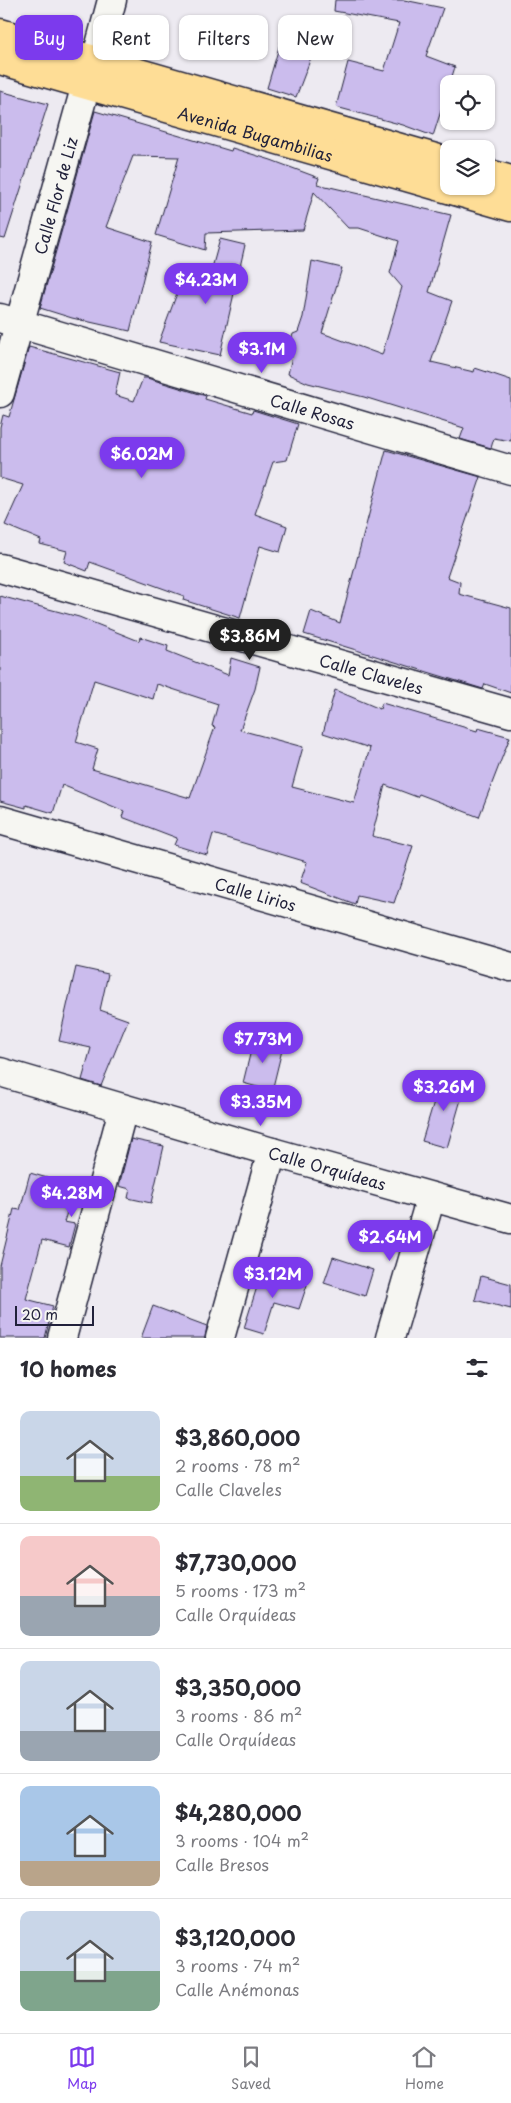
<!DOCTYPE html>
<meta charset="utf-8">
<style>
body{margin:0;font-family:"Playpen Sans",sans-serif;background:#f7f7f7;color:#2b2b33;height:100vh;display:flex;flex-direction:column;font-size:19px;white-space:nowrap}
*{box-sizing:border-box;margin:0}
p{font-size:16px;color:#7c7c81}
.icon{flex:none;width:28px;height:28px;fill:none;stroke:currentColor;stroke-width:2;stroke-linecap:round;stroke-linejoin:round}
.map{position:relative;height:1338px;overflow:hidden}
.drawer{display:flex;flex-direction:column;background:#fff;flex:1}
.drawer>*{flex:none}
.hud{position:absolute;left:15px;top:15px;width:481px;height:45px;display:flex;gap:10px}
.buttons{position:absolute;left:440px;top:75px;display:grid;gap:10px}
.buttons a{display:grid;place-items:center;width:55px;height:55px;border-radius:10px;background:#fff;box-shadow:0 1px 4px #0004;font-size:25px}
.scale{position:absolute;left:15px;bottom:12px;width:79px;box-sizing:border-box;padding-left:5px;border:2px solid #22223b;border-top:0;font-size:14px;line-height:18px;white-space:nowrap;color:#22223b;-webkit-text-stroke:4px #f6f6f2;paint-order:stroke}
.price{position:absolute;translate:-50% -42px;padding:0 11px;border-radius:18px;background:#7c3aed;color:#fff;font-size:16px;line-height:32px;filter:drop-shadow(0 1px 2px #0008)}
.price::after{content:'';position:absolute;left:50%;top:30px;width:15px;height:11px;margin-left:-8px;background:inherit;clip-path:polygon(0 0,100% 0,50% 100%)}
.price.current{background:#222;color:#fff}
ul{padding:0;list-style:none}
li{display:flex;align-items:center;gap:15px;height:125px;padding:0 20px}
li+li{border-top:1px solid #e1e1e2}
li span{display:grid;place-items:center;flex:none;width:140px;height:100px;border-radius:10px;color:#555}
li>.icon{margin-inline-start:auto}
span .icon{width:60px;height:60px;fill:#fffc;stroke-width:1}
li b{font-size:21px}
h2{display:flex;justify-content:space-between;align-items:center;height:60px;padding:0 20px;font-size:21px}
.pill{padding:0 18px;border-radius:10px;background:#fff;box-shadow:0 1px 4px #0004;font-size:18px;line-height:45px}
.pill.current{background:#7c3aed;color:#fff}
.menu{display:flex;justify-content:space-around;align-items:center;height:70px;border-top:1px solid #e1e1e2;background:#fff;font-size:14px;color:#7c7c81}
.menu a{display:grid;justify-items:center;gap:2px}
.menu .current{color:#7c3aed}
.map>svg:first-child{display:block}
.building{fill:#cbbced;stroke:#22223b;fill-rule:evenodd}
.lines{fill:none;stroke-linecap:round;stroke-linejoin:round}
.minor-casing{stroke:#22223b;stroke-width:31}
.major-casing{stroke:#22223b;stroke-width:31}
.minor{stroke:#f6f6f2;stroke-width:28}
.major{stroke:#fedd96;stroke-width:28}
.labels{text-anchor:middle;dominant-baseline:central;stroke-width:4;stroke-linejoin:round;paint-order:stroke}
.street-label{font-size:16px;fill:#22223b;stroke:#f6f6f2}
</style>
<div class="map">
<svg width="511" height="1338" viewBox="0 0 511 1338">
<rect width="100%" height="100%" fill="#edeaf1"/>
<filter id="ink" filterUnits="userSpaceOnUse"><feTurbulence type="fractalNoise" baseFrequency=".02" numOctaves="2"/><feDisplacementMap in="SourceGraphic" scale="10" xChannelSelector="R" yChannelSelector="G"/><feConvolveMatrix kernelMatrix="1 2 1 2 8 2 1 2 1" color-interpolation-filters="sRGB"/></filter>
<g filter="url(#ink)">
<path class="building" d="M335 0H404L443 8 426 56 455 67 433 136 403 125 336 107 348 62 384 71 399 23 334 11Z
M286 23 320 34 296 97 267 88Z
M0 91 48 104 5 239 0 238Z
M95 111 231 151 232 148 271 160 319 178 317 184 451 215 429 292 452 301 431 362 474 372 475 368 511 380V441L494 438 491 448 460 439 464 428 364 397 308 383 288 374 292 356 287 354 293 334 298 332 303 317 312 261 342 268 322 333 382 355 402 287 390 273 399 241 359 228H348L314 192 303 230 206 233 205 250 156 235 179 157 133 156 106 227 152 242 130 331 72 318 40 308Z
M220 239 245 245 220 355 159 342 180 285 206 290Z
M29 347 120 372 115 395 134 401 143 378H147L206 396 205 399 252 413 253 410 298 424 287 460 273 462 255 514 287 526 280 552 260 546 240 618 183 600 184 596 90 562 87 571 64 562 67 551 40 544 41 540 5 525 23 485 0 478V427L3 415 9 417Z
M386 450 481 477 447 577 460 582 459 594 511 608V693L485 684 483 689 304 634 311 611 340 623Z
M0 596 79 617 139 641 140 637 168 646 167 651 228 675 231 658 260 667 255 689 240 730 303 747 292 787 354 803 370 748 323 733 335 690 380 709 382 703 477 731 478 728 510 737 479 817 419 794 417 797 385 785 372 836 413 846 394 903 357 895 355 904 300 883 307 862 213 834 207 855 174 845 177 838 122 817 124 811 62 785 53 813 26 805V808L0 801ZM94 680 153 699 157 684 218 704 212 726 215 727 190 798 92 769 98 749 76 742Z
M76 967 108 974 100 1010 128 1020 101 1086 82 1080 91 1048 59 1041Z
M254 1038 283 1046 272 1091 243 1083Z
M442 1075 466 1082 447 1148 422 1141Z
M131 1139 164 1146 151 1203 128 1198 130 1189 119 1186Z
M30 1173 75 1186 64 1222 75 1224 69 1247 42 1240 26 1299 53 1306 45 1338H0V1266L14 1209 20 1210Z
M333 1257 373 1270 365 1296 324 1283Z
M262 1271 307 1285 299 1309 274 1302 264 1334 244 1328Z
M481 1276 511 1284V1309L475 1300Z
M153 1306 207 1326 205 1338H141Z"/>
<g class="lines">
<g class="minor-casing">
<g id="minor">
<path id="s1" d="M0 318 511 470"/>
<path id="s2" d="M0 393 86 85 96 60 112 0"/>
<path id="s3" d="M0 568 511 713"/>
<path id="s4" d="M0 820 511 967"/>
<path id="s5" d="M0 1072 272 1152 511 1219"/>
<path d="M62 1338 123 1109"/>
<path d="M220 1338 272 1152"/>
<path d="M390 1338 431 1197"/>
</g>
</g>
<g class="major-casing">
<g id="major">
<path d="M0 33 449 162"/>
<path id="s6" d="M0 60 511 207"/>
<path d="M486 173 511 180"/>
</g>
</g>
<use href="#minor" class="minor"/>
<use href="#major" class="major"/>
</g>
</g>
<g class="labels">
<g class="street-label">
<text stroke="none"><textPath href="#s6" startOffset="266">Avenida Bugambilias</textPath></text>
<text stroke="none"><textPath href="#s2" startOffset="205">Calle Flor de Liz</textPath></text>
<text stroke="none"><textPath href="#s1" startOffset="326">Calle Rosas</textPath></text>
<text stroke="none"><textPath href="#s3" startOffset="386">Calle Claveles</textPath></text>
<text stroke="none"><textPath href="#s4" startOffset="266">Calle Lirios</textPath></text>
<text stroke="none"><textPath href="#s5" startOffset="341">Calle Orquídeas</textPath></text>
</g>
</g>
</svg>
<div class="buttons">
<a><svg class="icon" aria-label="locate" viewBox="0 0 24 24"><circle cx="12" cy="12" r="6"/><path d="M12 2v4M12 18v4M2 12h4M18 12h4"/></svg></a>
<a><svg class="icon" aria-label="layers" viewBox="0 0 24 24"><path d="M12 4l9 5-9 5-9-5zM3 14l9 5 9-5"/></svg></a>
</div>
<div class="scale">20 m</div>
<b class="price" style="left:206px;top:305px">$4.23M</b>
<b class="price" style="left:262px;top:374px">$3.1M</b>
<b class="price" style="left:142px;top:479px">$6.02M</b>
<b class="price current" style="left:250px;top:661px">$3.86M</b>
<b class="price" style="left:263px;top:1064px">$7.73M</b>
<b class="price" style="left:444px;top:1112px">$3.26M</b>
<b class="price" style="left:261px;top:1127px">$3.35M</b>
<b class="price" style="left:72px;top:1218px">$4.28M</b>
<b class="price" style="left:390px;top:1262px">$2.64M</b>
<b class="price" style="left:273px;top:1299px">$3.12M</b>
<div class="hud">
<a class="pill current">Buy</a>
<a class="pill">Rent</a>
<a class="pill">Filters</a>
<a class="pill">New</a>
</div>
</div>
<section class="drawer">
<h2>10 homes<svg class="icon" aria-label="filters" viewBox="0 0 24 24"><path d="M4 7h16M4 17h16"/><circle cx="9" cy="7" r="2"/><circle cx="15" cy="17" r="2"/></svg></h2>
<ul>
<li><span style="background:linear-gradient(#c9d6e8 65%,#8fb573 0)"><svg class="icon" aria-label="home" viewBox="0 0 24 24"><path d="M3 11l9-7 9 7M6 9v11h12V9"/></svg></span><div><b>$3,860,000</b><p>2 rooms · 78 m²</p><p>Calle Claveles</p></div></li>
<li><span style="background:linear-gradient(#f6c9c9 60%,#9aa5b1 0)"><svg class="icon" aria-label="home" viewBox="0 0 24 24"><path d="M3 11l9-7 9 7M6 9v11h12V9"/></svg></span><div><b>$7,730,000</b><p>5 rooms · 173 m²</p><p>Calle Orquídeas</p></div></li>
<li><span style="background:linear-gradient(#c9d6e8 70%,#9aa5b1 0)"><svg class="icon" aria-label="home" viewBox="0 0 24 24"><path d="M3 11l9-7 9 7M6 9v11h12V9"/></svg></span><div><b>$3,350,000</b><p>3 rooms · 86 m²</p><p>Calle Orquídeas</p></div></li>
<li><span style="background:linear-gradient(#a9c7e8 75%,#b9a48a 0)"><svg class="icon" aria-label="home" viewBox="0 0 24 24"><path d="M3 11l9-7 9 7M6 9v11h12V9"/></svg></span><div><b>$4,280,000</b><p>3 rooms · 104 m²</p><p>Calle Bresos</p></div></li>
<li><span style="background:linear-gradient(#c9d6e8 60%,#7fa58c 0)"><svg class="icon" aria-label="home" viewBox="0 0 24 24"><path d="M3 11l9-7 9 7M6 9v11h12V9"/></svg></span><div><b>$3,120,000</b><p>3 rooms · 74 m²</p><p>Calle Anémonas</p></div></li>
</ul>
</section>
<nav class="menu">
<a class="current"><svg class="icon" aria-label="map" viewBox="0 0 24 24"><path d="M3 6l6-2 6 2 6-2v14l-6 2-6-2-6 2zM9 4v14M15 6v14"/></svg>Map</a>
<a><svg class="icon" aria-label="saved" viewBox="0 0 24 24"><path d="M7 4h10v16l-5-4-5 4z"/></svg>Saved</a>
<a><svg class="icon" aria-label="home" viewBox="0 0 24 24"><path d="M3 11l9-7 9 7M6 9v11h12V9"/></svg>Home</a>
</nav>
